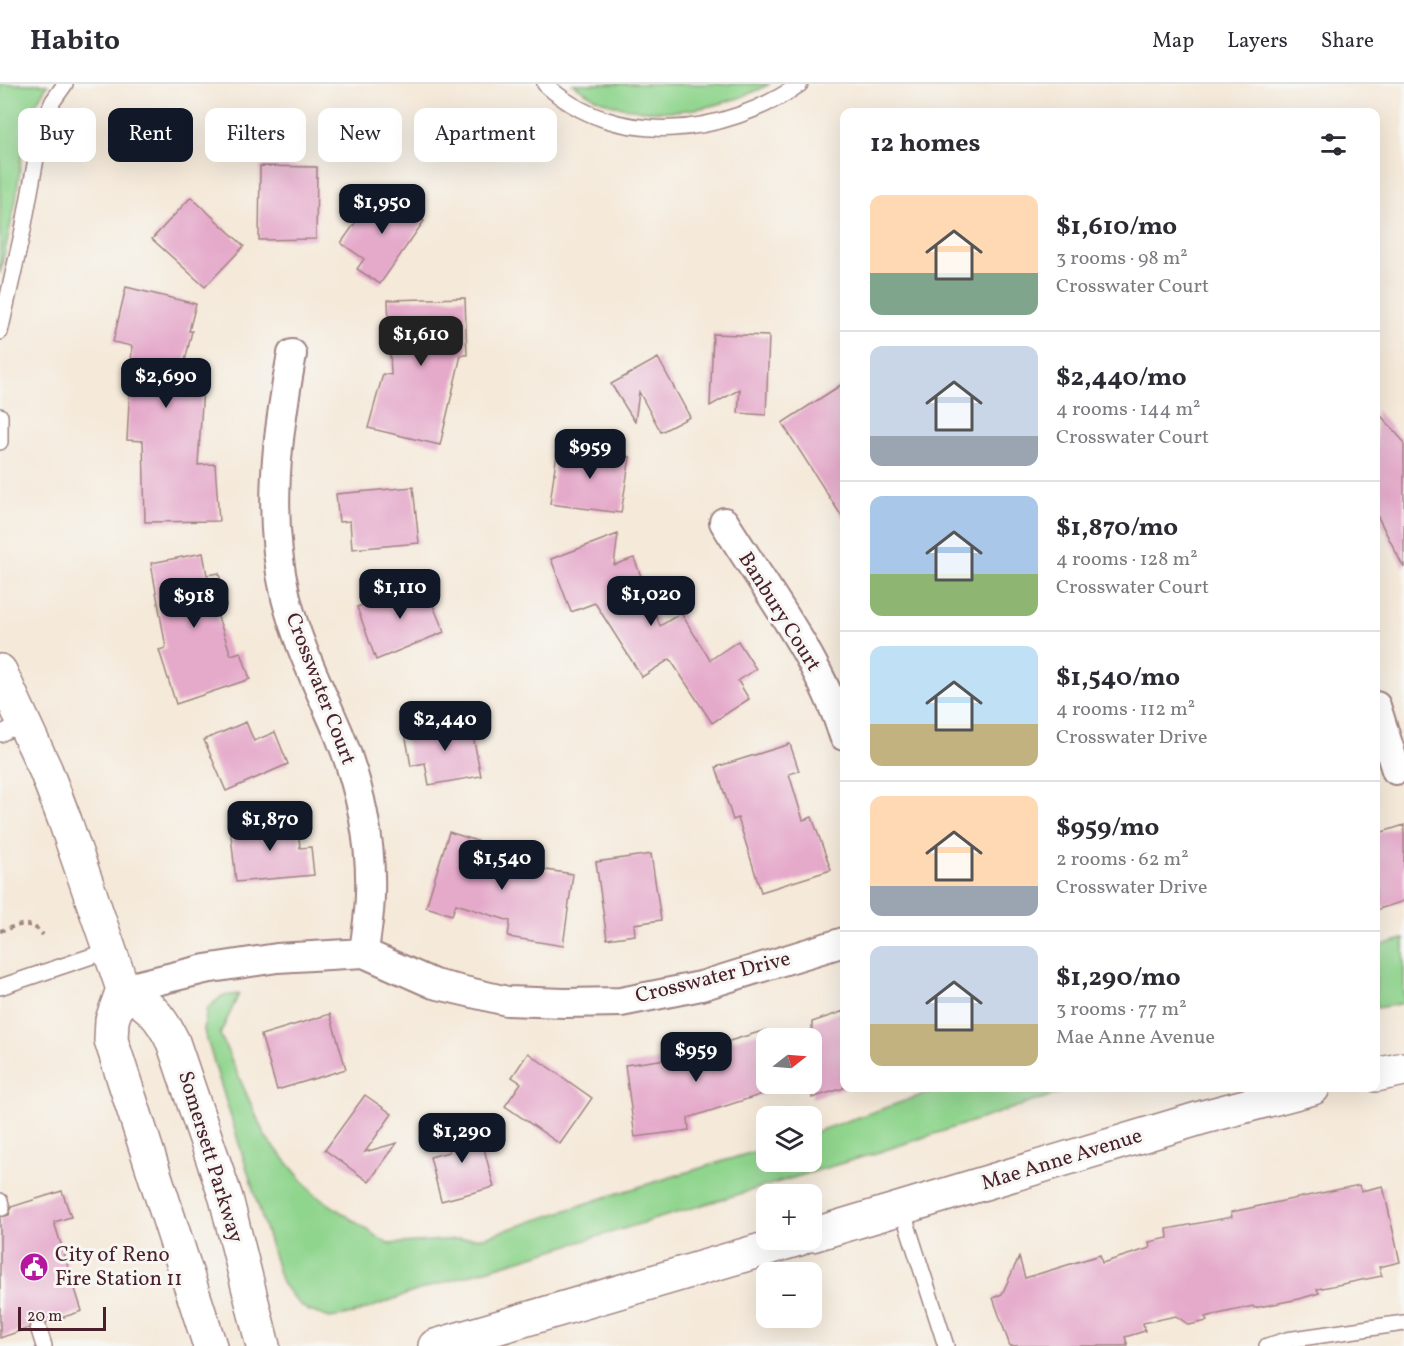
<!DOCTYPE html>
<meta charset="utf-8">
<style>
body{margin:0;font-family:Vollkorn,serif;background:#f7f7f7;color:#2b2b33;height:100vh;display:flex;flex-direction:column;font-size:22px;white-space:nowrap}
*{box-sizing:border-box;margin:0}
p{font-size:20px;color:#7c7c81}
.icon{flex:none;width:33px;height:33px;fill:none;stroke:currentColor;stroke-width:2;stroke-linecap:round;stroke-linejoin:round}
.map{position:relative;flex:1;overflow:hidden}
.panel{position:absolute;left:840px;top:24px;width:540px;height:984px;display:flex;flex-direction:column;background:#fff;border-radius:12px;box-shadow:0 6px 24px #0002}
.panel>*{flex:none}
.hud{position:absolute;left:18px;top:24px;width:570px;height:54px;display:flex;gap:12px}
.needle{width:39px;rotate:73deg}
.fabs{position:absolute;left:756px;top:944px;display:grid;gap:12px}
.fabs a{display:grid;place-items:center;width:66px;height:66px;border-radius:12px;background:#fff;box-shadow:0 6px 24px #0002;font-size:30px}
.scale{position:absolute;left:18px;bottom:15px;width:88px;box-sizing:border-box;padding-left:6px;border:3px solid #4a1f2b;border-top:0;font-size:16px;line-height:21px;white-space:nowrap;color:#4a1f2b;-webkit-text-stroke:4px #f6f6f2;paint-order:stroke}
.price{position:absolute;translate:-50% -51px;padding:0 14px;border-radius:12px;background:#111827;color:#fff;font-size:20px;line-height:39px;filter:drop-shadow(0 2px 3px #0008)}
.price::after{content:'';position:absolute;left:50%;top:36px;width:18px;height:14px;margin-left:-9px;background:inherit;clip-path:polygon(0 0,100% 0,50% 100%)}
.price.current{background:#222;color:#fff}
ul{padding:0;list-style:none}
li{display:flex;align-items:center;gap:18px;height:150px;padding:0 30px}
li+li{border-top:2px solid #e1e1e2}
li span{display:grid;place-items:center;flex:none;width:168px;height:120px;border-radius:12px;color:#555}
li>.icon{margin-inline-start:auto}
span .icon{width:72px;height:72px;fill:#fffc;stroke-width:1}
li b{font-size:26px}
h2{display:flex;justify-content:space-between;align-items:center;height:72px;padding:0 30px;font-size:26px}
.chip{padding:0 21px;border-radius:12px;background:#fff;box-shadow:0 6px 24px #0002;font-size:21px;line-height:54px}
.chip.current{background:#111827;color:#fff}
header{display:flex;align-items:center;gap:36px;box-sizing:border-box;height:84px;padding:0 30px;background:#fff;border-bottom:2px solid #e1e1e2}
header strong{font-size:28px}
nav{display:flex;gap:33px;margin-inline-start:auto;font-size:21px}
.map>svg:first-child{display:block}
.green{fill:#90d58e;stroke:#6d7a5c;stroke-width:1.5}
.building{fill:#e5a9ca}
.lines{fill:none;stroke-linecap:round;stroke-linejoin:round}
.lane-casing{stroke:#a08482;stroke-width:18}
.street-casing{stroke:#a08482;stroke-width:32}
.secondary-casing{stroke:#a08482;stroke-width:36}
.path{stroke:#a08482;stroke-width:4;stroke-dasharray:4.5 4.5;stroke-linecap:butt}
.lane{stroke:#fff;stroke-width:15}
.street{stroke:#fff;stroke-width:28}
.secondary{stroke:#fff;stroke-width:33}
.labels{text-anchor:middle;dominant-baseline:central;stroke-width:6;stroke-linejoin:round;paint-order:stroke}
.street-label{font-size:21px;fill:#4a1f2b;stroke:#f6f6f2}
.poi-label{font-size:21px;fill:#4a1f2b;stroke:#f6f6f2;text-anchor:start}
</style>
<header>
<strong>Habito</strong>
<nav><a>Map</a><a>Layers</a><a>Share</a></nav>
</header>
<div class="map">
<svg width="1404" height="1262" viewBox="0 0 1404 1262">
<rect width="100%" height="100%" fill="#f6f6f2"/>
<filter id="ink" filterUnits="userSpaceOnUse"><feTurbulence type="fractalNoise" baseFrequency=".0167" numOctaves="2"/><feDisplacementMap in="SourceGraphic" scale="12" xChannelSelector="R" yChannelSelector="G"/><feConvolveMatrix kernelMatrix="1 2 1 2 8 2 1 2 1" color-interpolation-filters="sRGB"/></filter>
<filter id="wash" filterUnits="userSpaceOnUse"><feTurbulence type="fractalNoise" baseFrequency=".008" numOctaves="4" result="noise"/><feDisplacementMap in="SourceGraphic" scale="24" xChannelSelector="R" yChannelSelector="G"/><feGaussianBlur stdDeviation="1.35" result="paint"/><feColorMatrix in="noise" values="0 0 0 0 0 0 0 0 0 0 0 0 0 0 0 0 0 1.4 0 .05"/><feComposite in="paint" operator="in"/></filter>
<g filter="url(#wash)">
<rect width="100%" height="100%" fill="#f5e9d9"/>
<path class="green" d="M0 0H48L33 24 23 59 16 116 0 190Z
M573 0H770C719 27 651 38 597 15 589 11 581 5 573 0Z
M1404 855V919L1376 924V862Z
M239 910 220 950 265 1052 313 1109 388 1160 485 1153 609 1112 766 1064V1077H812V1049L942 1004H1075L876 1069 419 1206 353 1230 330 1234 307 1226 295 1216 282 1199 204 946 207 925 222 912Z"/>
<g id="blocks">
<path class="building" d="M260 82 317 83 316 155 259 156Z
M379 105 424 137 380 200 357 185 364 175 341 159Z
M191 113 244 162 205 203 152 155Z
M126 203 196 220 189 247H192L179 303 203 304 198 381 215 380 219 437 145 438 143 357 127 356 132 262 113 258Z
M465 214 467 271H461L440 361 368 344 383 290 391 291 388 216Z
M713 250 769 252 766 331 738 329 740 305 710 322Z
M658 274 690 333 661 348 639 308 635 338 611 300Z
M844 299V436L782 339Z
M1376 326 1404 358V484L1376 429Z
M558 363 630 373 621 429 550 420 554 390 556 389H554Z
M413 403 419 459 352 465 350 437 339 438 336 410Z
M618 450 614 481 634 474 660 542 681 529 710 576 738 557 756 585 738 597 749 615 712 639 670 575 642 593 595 519 571 528 551 475Z
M203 469 207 491 219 489 226 522 215 524 231 571 241 568 250 595 176 620 159 566 166 564 151 479Z
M423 497 444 548 376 576 357 523Z
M470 637 481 692 429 701 425 679 411 682 405 649Z
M246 638 254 657 275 648 288 680 226 707 204 656Z
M790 660 799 687 789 690 803 736 812 733 831 786 761 808 738 734 733 736 716 683Z
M297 735 300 764 311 763 314 791 236 798 230 742Z
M1404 741V817L1376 826V750Z
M449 748 502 765 498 779 573 790 563 862 508 853 510 837 456 820 452 831 426 823Z
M651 770 661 836 634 840 635 851 607 855 596 778Z
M844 927V1004L812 1014V938Z
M330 930 346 985 277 1006 261 951Z
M766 946V1009L688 1034 689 1046 635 1053 625 981 695 971 693 963 725 953 726 958Z
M528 969 592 1014 560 1060 505 1022 521 999 512 993Z
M365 1011 392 1030 365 1068 397 1059 369 1098 325 1066Z
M477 1038 494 1103 441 1117 430 1073 449 1068 443 1047Z
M1359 1101 1361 1107 1383 1102 1400 1178 1379 1183 1382 1192 1317 1205 1319 1209 1299 1215 1254 1224 1253 1222 1205 1233 1207 1237 1189 1241 1176 1232 1143 1239 1145 1247 1125 1253 1128 1262H1010L993 1214 1002 1210 1019 1173 1025 1194 1100 1171 1102 1179 1150 1164 1149 1158 1168 1154 1167 1145 1232 1133 1231 1128Z
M62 1107 71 1133 54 1138 82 1227 46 1239 41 1234H35L30 1237 29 1244 0 1254V1133L9 1131 11 1123Z"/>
</g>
</g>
<g filter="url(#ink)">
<use href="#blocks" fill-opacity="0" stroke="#a08482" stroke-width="1.5"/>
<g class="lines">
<g class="lane-casing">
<path id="lane" d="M545 0C615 66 725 52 800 0
M0 248 23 146 42 42 53 17 65 0
M0 332V358
M0 650 24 638
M0 903 110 866
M0 1117 2 1124
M902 1125 946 1262
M38 1243 44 1262
M1267 1262 1287 1256 1404 1239"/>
</g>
<g class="street-casing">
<path id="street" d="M292 270C277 352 266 431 286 514 298 562 320 605 339 650 359 699 372 757 370 810 370 830 366 849 364 869
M724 438C767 507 819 574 844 652
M1376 622 1396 686
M123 905 205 885 277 874 364 869 434 900 507 917 565 919 621 918 701 902 844 858"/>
</g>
<g class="secondary-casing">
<path id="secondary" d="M0 587 46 687 65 737 123 905 112 936 111 956 210 1262
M123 905C149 922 159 929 173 958L226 1114 263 1262
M1376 991 1404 985
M812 1151 1204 1033 1313 1004
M435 1262 799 1155"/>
</g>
<path class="path" d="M0 847C18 842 29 834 43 851"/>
<use href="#lane" class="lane"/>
<use href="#street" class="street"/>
<use href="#secondary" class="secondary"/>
</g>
</g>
<defs>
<g id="civic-disc" transform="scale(1.5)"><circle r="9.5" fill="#b5179e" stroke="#f6f6f2"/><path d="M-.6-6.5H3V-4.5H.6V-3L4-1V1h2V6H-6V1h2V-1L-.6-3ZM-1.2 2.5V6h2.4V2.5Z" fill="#fff"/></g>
</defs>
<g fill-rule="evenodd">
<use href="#civic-disc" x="34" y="1183"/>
</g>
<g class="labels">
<g class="street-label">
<text transform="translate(779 528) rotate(58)">Banbury Court</text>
<text transform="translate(320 605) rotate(69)">Crosswater Court</text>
<text transform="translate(713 894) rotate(-14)">Crosswater Drive</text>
<text transform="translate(210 1073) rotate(73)">Somersett Parkway</text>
<text transform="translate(1062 1076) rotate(-17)">Mae Anne Avenue</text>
</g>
<g class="poi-label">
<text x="55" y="1171">City of Reno<tspan x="55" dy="24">Fire Station 11</tspan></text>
</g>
</g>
</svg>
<div class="fabs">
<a><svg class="needle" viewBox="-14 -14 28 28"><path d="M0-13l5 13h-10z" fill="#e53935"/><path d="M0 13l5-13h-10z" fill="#7c7c81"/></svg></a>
<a><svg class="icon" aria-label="layers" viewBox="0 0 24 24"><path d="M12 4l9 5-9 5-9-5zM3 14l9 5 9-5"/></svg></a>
<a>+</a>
<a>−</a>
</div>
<div class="scale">20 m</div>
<b class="price" style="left:382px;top:151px">$1,950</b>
<b class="price current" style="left:421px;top:283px">$1,610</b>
<b class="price" style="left:166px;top:325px">$2,690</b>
<b class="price" style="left:590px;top:396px">$959</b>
<b class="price" style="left:400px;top:536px">$1,110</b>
<b class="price" style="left:651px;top:543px">$1,020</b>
<b class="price" style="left:194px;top:545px">$918</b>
<b class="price" style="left:445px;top:668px">$2,440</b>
<b class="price" style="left:270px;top:768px">$1,870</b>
<b class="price" style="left:502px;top:807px">$1,540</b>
<b class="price" style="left:696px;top:999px">$959</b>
<b class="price" style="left:462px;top:1080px">$1,290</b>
<div class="hud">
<a class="chip">Buy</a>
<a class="chip current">Rent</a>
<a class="chip">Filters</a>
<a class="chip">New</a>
<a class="chip">Apartment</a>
</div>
<section class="panel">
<h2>12 homes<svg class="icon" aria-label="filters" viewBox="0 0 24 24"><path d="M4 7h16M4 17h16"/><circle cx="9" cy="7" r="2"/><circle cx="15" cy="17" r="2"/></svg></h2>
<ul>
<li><span style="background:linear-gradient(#ffd9b3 65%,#7fa58c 0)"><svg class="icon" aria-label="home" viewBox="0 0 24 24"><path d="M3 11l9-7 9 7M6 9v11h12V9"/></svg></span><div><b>$1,610/mo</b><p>3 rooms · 98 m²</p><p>Crosswater Court</p></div></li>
<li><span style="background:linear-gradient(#c9d6e8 75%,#9aa5b1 0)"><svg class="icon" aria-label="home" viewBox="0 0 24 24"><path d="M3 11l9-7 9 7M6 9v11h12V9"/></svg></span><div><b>$2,440/mo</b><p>4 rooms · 144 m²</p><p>Crosswater Court</p></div></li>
<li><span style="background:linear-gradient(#a9c7e8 65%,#8fb573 0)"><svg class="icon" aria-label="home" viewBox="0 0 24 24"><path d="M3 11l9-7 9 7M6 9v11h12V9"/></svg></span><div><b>$1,870/mo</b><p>4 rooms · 128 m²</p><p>Crosswater Court</p></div></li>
<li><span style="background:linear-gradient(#bfe0f5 65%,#c2b280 0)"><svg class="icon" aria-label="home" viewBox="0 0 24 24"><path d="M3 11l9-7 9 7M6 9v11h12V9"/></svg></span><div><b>$1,540/mo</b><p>4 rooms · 112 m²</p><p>Crosswater Drive</p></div></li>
<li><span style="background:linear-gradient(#ffd9b3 75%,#9aa5b1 0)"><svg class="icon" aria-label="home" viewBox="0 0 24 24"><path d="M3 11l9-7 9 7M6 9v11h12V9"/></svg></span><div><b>$959/mo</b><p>2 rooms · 62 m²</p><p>Crosswater Drive</p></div></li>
<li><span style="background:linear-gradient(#c9d6e8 65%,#c2b280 0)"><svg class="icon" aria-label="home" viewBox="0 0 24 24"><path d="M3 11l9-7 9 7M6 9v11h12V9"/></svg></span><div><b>$1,290/mo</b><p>3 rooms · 77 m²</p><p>Mae Anne Avenue</p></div></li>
</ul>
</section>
</div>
